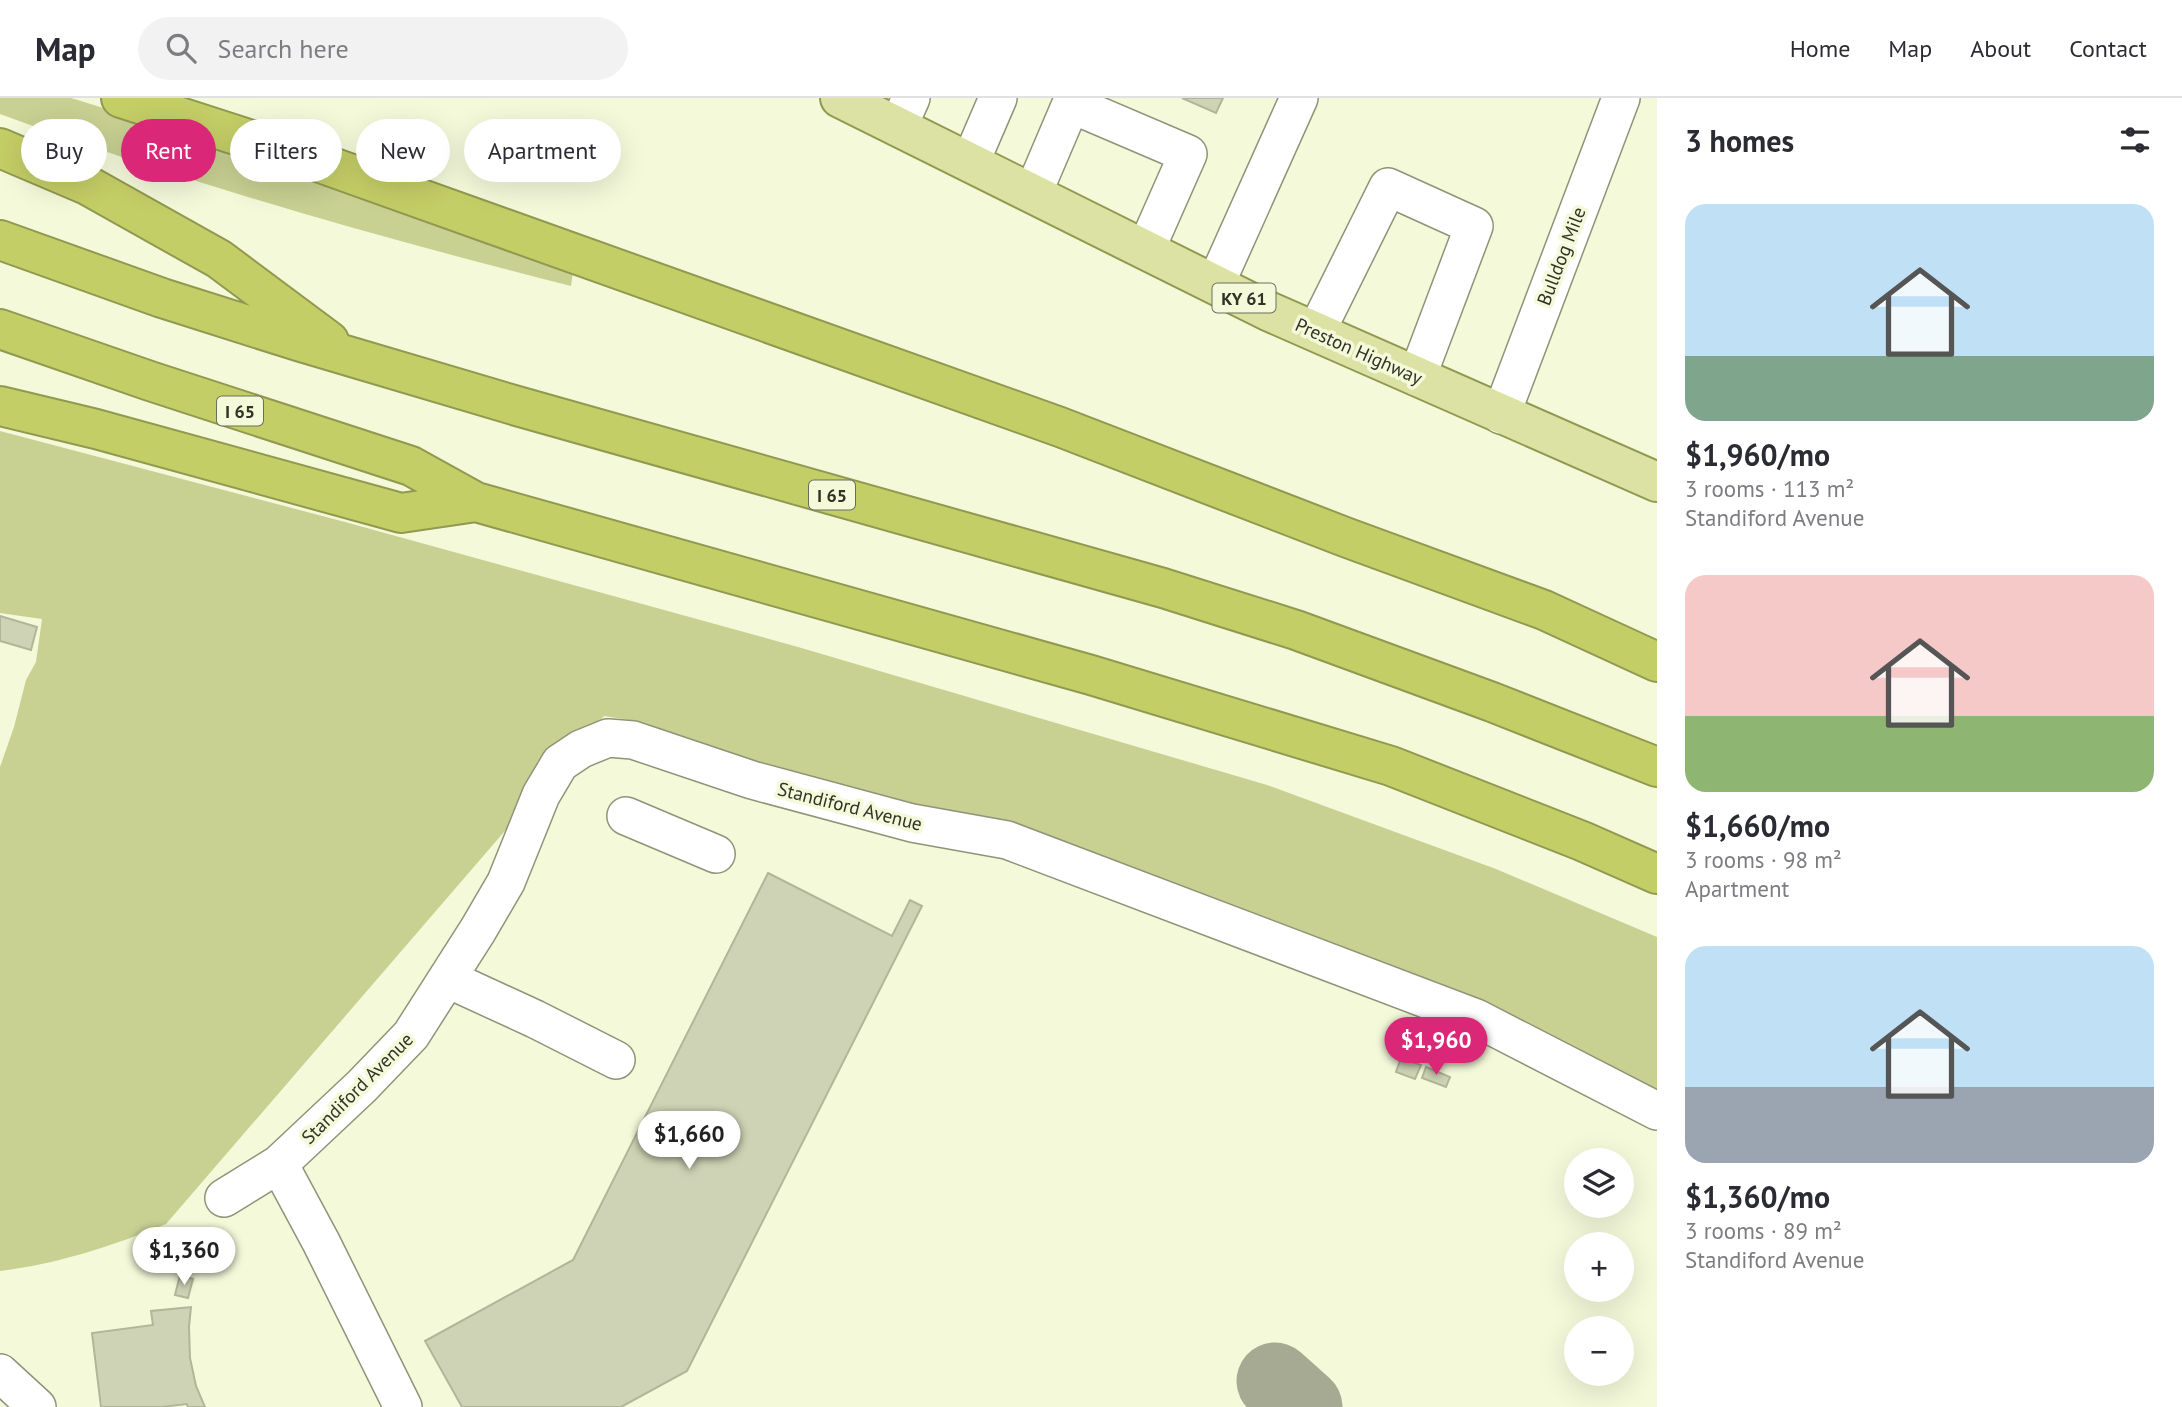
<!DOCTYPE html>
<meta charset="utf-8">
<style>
body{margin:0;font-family:"PT Sans",sans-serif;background:#f2f2f3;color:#2b2b33;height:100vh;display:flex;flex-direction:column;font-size:26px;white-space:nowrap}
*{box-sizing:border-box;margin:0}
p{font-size:23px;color:#7c7c81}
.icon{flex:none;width:38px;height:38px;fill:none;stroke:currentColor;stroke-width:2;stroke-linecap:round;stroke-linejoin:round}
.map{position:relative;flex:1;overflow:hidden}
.sheet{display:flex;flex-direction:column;background:#fff;width:525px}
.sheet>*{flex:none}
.banner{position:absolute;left:21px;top:21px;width:665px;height:63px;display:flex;gap:14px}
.tools{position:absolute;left:1564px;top:1050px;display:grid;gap:14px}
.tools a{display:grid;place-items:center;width:70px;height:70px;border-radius:50%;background:#fff;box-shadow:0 7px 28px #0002;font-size:35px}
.price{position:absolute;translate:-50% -60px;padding:0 16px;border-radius:24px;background:#fff;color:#222;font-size:23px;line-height:46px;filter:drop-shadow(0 2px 4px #0008)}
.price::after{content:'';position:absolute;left:50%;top:42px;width:21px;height:16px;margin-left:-10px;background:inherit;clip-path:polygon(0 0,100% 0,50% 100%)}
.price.selected{background:#db2777;color:#fff}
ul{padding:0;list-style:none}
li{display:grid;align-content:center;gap:14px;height:371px;padding:0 28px}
li span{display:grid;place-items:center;height:217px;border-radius:21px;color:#555}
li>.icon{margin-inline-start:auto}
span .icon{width:126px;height:126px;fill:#fffc;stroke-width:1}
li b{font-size:30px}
h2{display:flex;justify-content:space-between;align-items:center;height:84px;padding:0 28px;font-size:30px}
.pill{padding:0 24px;border-radius:32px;background:#fff;box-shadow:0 7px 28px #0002;font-size:24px;line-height:63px}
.pill.selected{background:#db2777;color:#fff}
header{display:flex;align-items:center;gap:42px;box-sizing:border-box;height:98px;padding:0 35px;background:#fff;border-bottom:2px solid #e1e1e2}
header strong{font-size:33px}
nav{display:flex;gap:38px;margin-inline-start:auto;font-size:24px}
.search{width:490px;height:63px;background:#f2f2f3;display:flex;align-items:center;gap:18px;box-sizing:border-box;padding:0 24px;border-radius:38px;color:#7c7c81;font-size:26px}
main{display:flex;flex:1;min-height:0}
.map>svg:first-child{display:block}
.green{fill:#c8d092}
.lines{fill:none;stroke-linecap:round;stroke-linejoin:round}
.taxiway{stroke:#a7aa93;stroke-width:77}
.building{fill:#ced3b5;stroke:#b1b699;stroke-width:2}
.minor-casing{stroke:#8f9377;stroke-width:40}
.major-casing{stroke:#919850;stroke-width:42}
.highway-casing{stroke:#919850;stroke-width:42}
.minor{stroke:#fff;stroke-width:37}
.major{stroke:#dce2a3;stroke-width:38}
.highway{stroke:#c4ce66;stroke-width:38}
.labels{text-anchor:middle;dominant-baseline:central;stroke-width:7;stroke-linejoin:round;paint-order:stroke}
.shield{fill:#f4f9da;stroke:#6c6e5d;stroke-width:2}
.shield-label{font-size:18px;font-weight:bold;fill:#313327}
.street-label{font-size:19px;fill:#313327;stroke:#f4f9da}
</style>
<header>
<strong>Map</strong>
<div class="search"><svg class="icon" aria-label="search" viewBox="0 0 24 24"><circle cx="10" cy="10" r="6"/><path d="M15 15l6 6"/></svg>Search here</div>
<nav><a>Home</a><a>Map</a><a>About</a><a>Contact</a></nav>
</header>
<main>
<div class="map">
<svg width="1657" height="1309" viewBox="0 0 1657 1309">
<rect width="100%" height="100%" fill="#f4f9da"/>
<path class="green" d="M0 0H71L221 46 574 167 571 188C378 139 186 85 0 16Z
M0 333 345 424 798 549 1267 687 1496 771 1657 839V994L1421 883 1085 751 976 718 860 696 803 682 642 624 604 618 166 1126C112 1148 58 1166 0 1173V669L14 629 26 582 36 564 42 521 0 515Z"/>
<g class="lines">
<path class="taxiway" d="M1275 1283 1304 1309"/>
</g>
<path class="building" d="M1182 0H1223L1216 15Z
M0 518 37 529 31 552 0 543Z
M768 775 892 838 910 802 922 808 687 1273 621 1309H462L425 1243 573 1162Z
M1401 960 1421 967 1415 981 1396 974Z
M1426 969 1450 979 1446 989 1422 980Z
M180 1177 193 1181 188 1200 175 1197Z
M191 1209 189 1229 190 1260 196 1288 205 1309H188L187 1306 162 1309H101L92 1235 153 1227 151 1213Z"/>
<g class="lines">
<g class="minor-casing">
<path id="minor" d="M898 29 911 0
M970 65 998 0
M1033 95 1071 6 1188 56 1146 151
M1216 185 1299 0
M1316 234 1388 89 1474 128 1417 279
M1501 317 1621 0
M626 718 716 756
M448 881 535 921 616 962
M279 1066 321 1144 403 1309
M224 1100 279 1066 362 988 411 937 478 832 506 784 541 697 560 665 581 651 608 640 633 642 752 682 912 725 1007 742 1476 920 1657 1013
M0 1275 37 1309"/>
</g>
<g class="major-casing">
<path id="major" d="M840 0 1268 213 1657 384"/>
</g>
<g class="highway-casing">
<path id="highway" d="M121 0 301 58 1060 329 1345 439 1544 512 1657 564
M0 50 87 87 219 161 329 243
M0 142 162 200 301 244 517 308 1163 490 1296 532 1492 604 1657 669
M0 231 150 283 411 368 476 404 1091 577 1391 668 1582 743 1657 776
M0 308 96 331 401 415 476 404"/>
</g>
<use href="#minor" class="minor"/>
<use href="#major" class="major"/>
<use href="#highway" class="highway"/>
</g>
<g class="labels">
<g class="shield">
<rect x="1212.5" y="185.5" width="63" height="29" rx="5"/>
<rect x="217" y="298.5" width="46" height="29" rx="5"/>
<rect x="809" y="382.5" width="46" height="29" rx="5"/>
</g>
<g class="shield-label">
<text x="1244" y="200">KY 61</text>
<text x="240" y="313">I 65</text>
<text x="832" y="397">I 65</text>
</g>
<g class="street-label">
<text transform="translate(1561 158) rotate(-69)">Bulldog Mile</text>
<text transform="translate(1359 253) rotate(24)">Preston Highway</text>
<text transform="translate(850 708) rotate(14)">Standiford Avenue</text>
<text transform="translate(357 990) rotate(-45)">Standiford Avenue</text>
</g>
</g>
</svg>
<div class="tools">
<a><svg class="icon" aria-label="layers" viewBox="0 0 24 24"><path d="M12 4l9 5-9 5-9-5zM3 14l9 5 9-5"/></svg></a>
<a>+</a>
<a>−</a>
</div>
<b class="price selected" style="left:1436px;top:979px">$1,960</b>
<b class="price" style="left:689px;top:1073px">$1,660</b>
<b class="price" style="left:184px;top:1189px">$1,360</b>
<div class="banner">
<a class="pill">Buy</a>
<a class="pill selected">Rent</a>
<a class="pill">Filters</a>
<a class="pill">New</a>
<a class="pill">Apartment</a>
</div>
</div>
<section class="sheet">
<h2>3 homes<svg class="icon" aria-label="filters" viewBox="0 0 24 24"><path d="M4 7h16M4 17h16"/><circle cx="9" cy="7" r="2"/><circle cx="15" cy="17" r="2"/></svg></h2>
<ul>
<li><span style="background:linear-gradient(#bfe0f5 70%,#7fa58c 0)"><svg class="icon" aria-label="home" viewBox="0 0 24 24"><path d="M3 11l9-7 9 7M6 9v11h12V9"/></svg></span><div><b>$1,960/mo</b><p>3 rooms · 113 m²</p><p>Standiford Avenue</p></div></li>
<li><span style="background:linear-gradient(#f6c9c9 65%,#8fb573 0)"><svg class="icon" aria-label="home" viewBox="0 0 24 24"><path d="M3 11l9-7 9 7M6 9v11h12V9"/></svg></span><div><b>$1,660/mo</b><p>3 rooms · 98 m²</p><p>Apartment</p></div></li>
<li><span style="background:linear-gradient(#bfe0f5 65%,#9aa5b1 0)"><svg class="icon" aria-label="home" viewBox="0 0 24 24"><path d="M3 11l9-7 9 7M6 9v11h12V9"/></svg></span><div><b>$1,360/mo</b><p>3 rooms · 89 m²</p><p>Standiford Avenue</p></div></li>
</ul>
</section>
</main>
